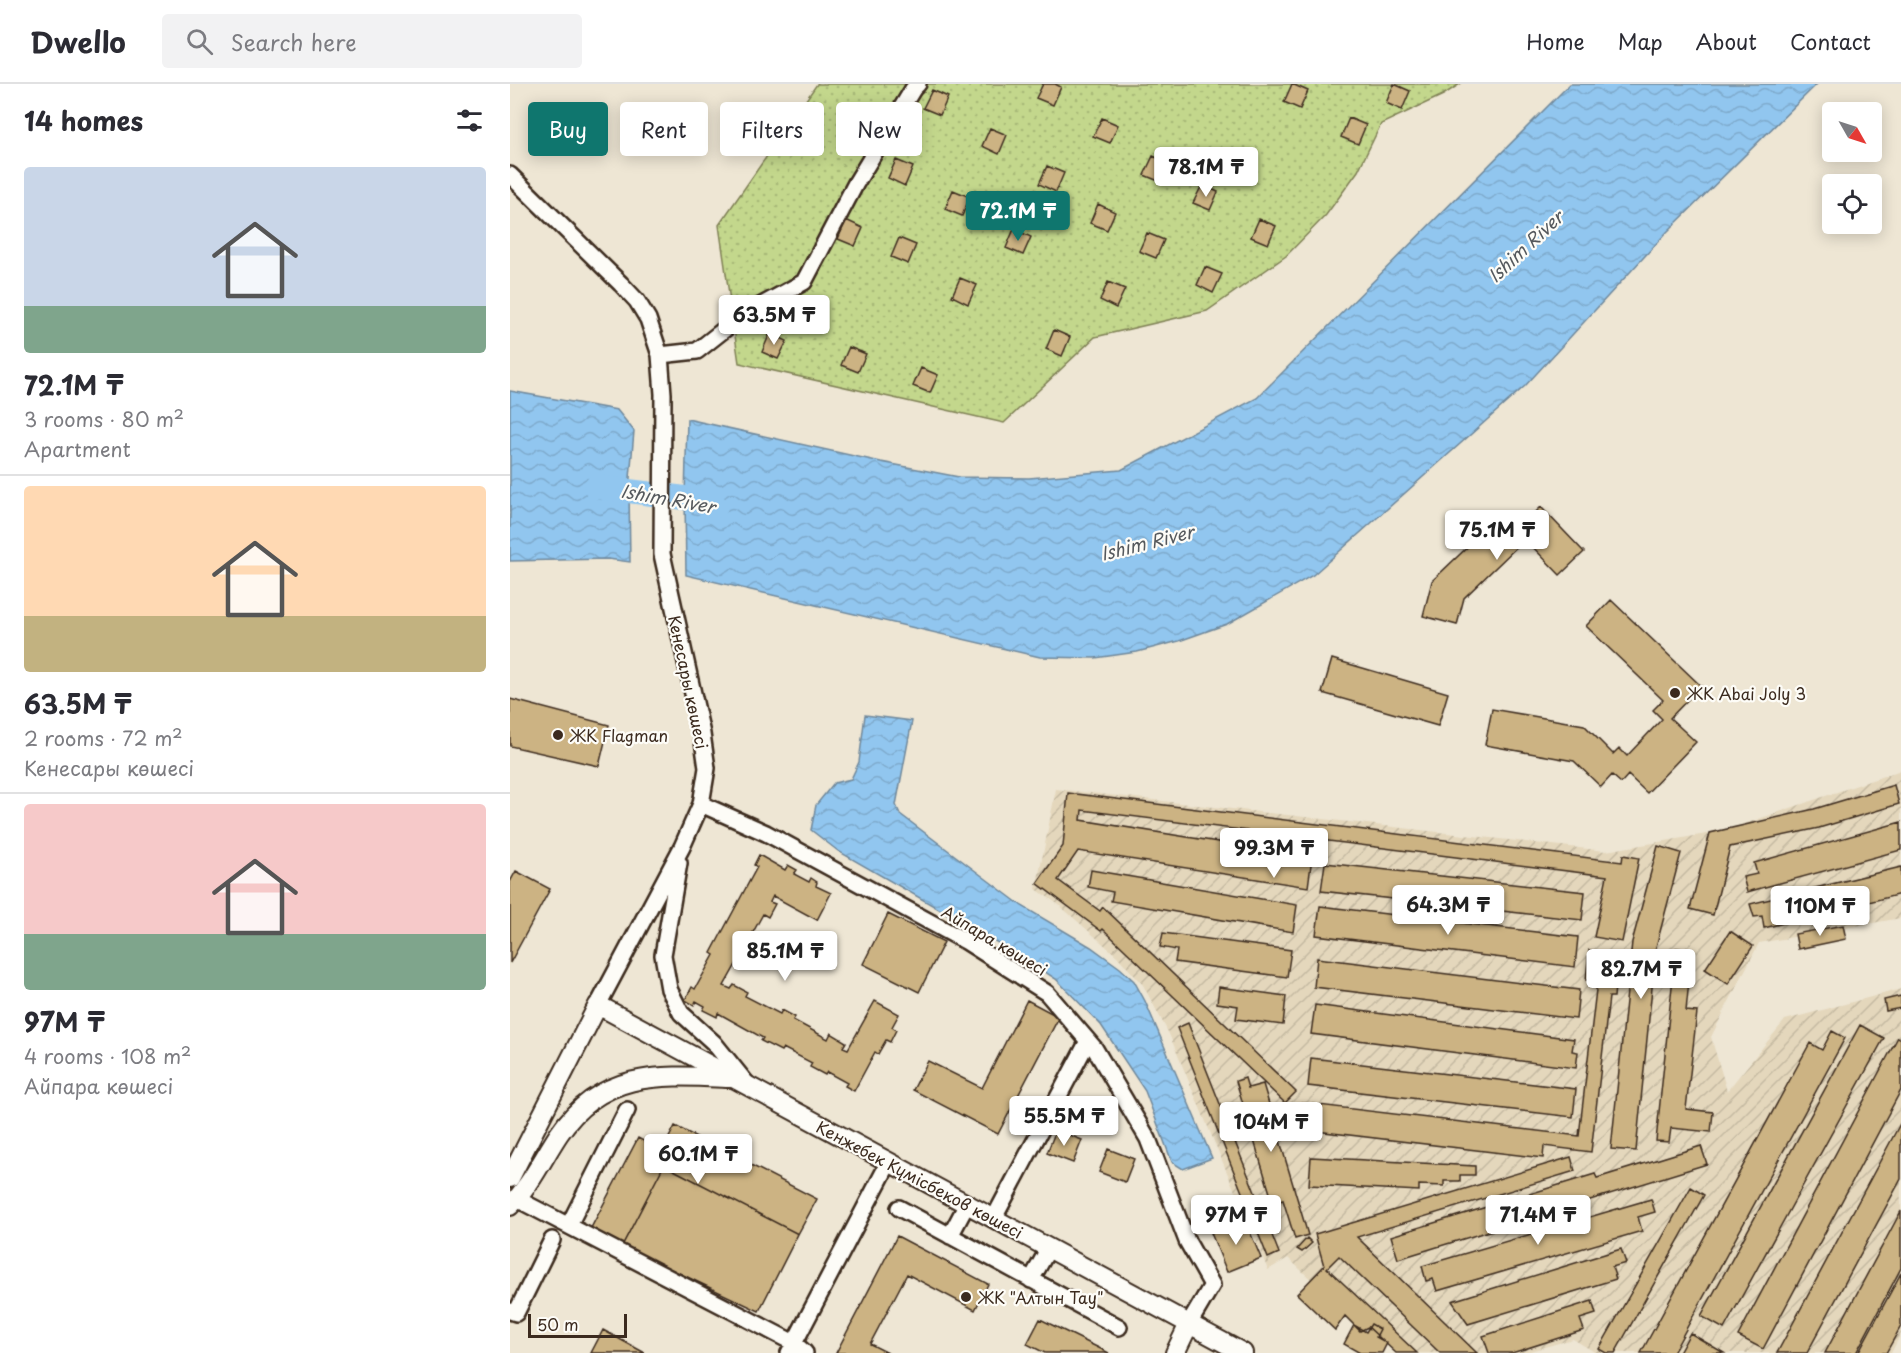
<!DOCTYPE html>
<meta charset="utf-8">
<style>
body{margin:0;font-family:"Playpen Sans",sans-serif;background:#f2f2f3;color:#2b2b33;height:100vh;display:flex;flex-direction:column;font-size:22px;white-space:nowrap}
*{box-sizing:border-box;margin:0}
p{font-size:20px;color:#7c7c81}
.icon{flex:none;width:33px;height:33px;fill:none;stroke:currentColor;stroke-width:2;stroke-linecap:round;stroke-linejoin:round}
.map{position:relative;flex:1;overflow:hidden}
.side{display:flex;flex-direction:column;background:#fff;width:510px}
.side>*{flex:none}
.guide{position:absolute;left:18px;top:18px;width:570px;height:54px;display:flex;gap:12px}
.needle{width:39px;rotate:129deg}
.fabs{position:absolute;left:1312px;top:18px;display:grid;gap:12px}
.fabs a{display:grid;place-items:center;width:60px;height:60px;border-radius:6px;background:#fff;box-shadow:0 3px 15px #0003;font-size:30px}
.scale{position:absolute;left:18px;bottom:15px;width:99px;box-sizing:border-box;padding-left:6px;border:3px solid #3b2a1e;border-top:0;font-size:16px;line-height:21px;white-space:nowrap;color:#3b2a1e;-webkit-text-stroke:4px #fdfcf7;paint-order:stroke}
.price{position:absolute;translate:-50% -51px;padding:0 14px;border-radius:6px;background:#fff;color:#222;font-size:20px;line-height:39px;filter:drop-shadow(0 2px 3px #0008)}
.price::after{content:'';position:absolute;left:50%;top:36px;width:18px;height:14px;margin-left:-9px;background:inherit;clip-path:polygon(0 0,100% 0,50% 100%)}
.price.active{background:#0f766e;color:#fff}
ul{padding:0;list-style:none}
li{display:grid;align-content:center;gap:12px;height:318px;padding:0 24px}
li+li{border-top:2px solid #e1e1e2}
li span{display:grid;place-items:center;height:186px;border-radius:6px;color:#555}
li>.icon{margin-inline-start:auto}
span .icon{width:108px;height:108px;fill:#fffc;stroke-width:1}
li b{font-size:26px}
h2{display:flex;justify-content:space-between;align-items:center;height:72px;padding:0 24px;font-size:26px}
.chip{padding:0 21px;border-radius:6px;background:#fff;box-shadow:0 3px 15px #0003;font-size:21px;line-height:54px}
.chip.active{background:#0f766e;color:#fff}
header{display:flex;align-items:center;gap:36px;box-sizing:border-box;height:84px;padding:0 30px;background:#fff;border-bottom:2px solid #e1e1e2}
header strong{font-size:28px}
nav{display:flex;gap:33px;margin-inline-start:auto;font-size:21px}
.search{width:420px;height:54px;background:#f2f2f3;display:flex;align-items:center;gap:15px;box-sizing:border-box;padding:0 21px;border-radius:6px;color:#7c7c81;font-size:22px}
main{display:flex;flex:1;min-height:0}
.map>svg:first-child{display:block}
.industrial{fill:url(#industrial-furrows)}
.garden{fill:url(#garden-dots);stroke:#7f8055;stroke-width:1.5}
.water{fill:url(#water-waves);stroke:#6f889b;stroke-width:1.5}
.lines{fill:none;stroke-linecap:round;stroke-linejoin:round}
.river{stroke:#91c6ef;stroke-width:24}
.building{fill:#ccb383;stroke:#3b2a1e;stroke-width:1.5}
.minor-casing{stroke:#3b2a1e;stroke-width:20}
.tertiary-casing{stroke:#3b2a1e;stroke-width:22}
.minor{stroke:#fdfcf7;stroke-width:15}
.tertiary{stroke:#fdfcf7;stroke-width:18}
.poi-dot{fill:#3b2a1e;stroke:#fdfcf7;stroke-width:2}
.labels{text-anchor:middle;dominant-baseline:central;stroke-width:4.5;stroke-linejoin:round;paint-order:stroke}
.street-label{font-size:16px;fill:#3b2a1e;stroke:#fdfcf7}
.poi-label{font-size:16px;fill:#3b2a1e;stroke:#fdfcf7;text-anchor:start}
.water-label{font-size:18px;font-style:italic;fill:#55595d;stroke:#fdfcf7}
</style>
<header>
<strong>Dwello</strong>
<div class="search"><svg class="icon" aria-label="search" viewBox="0 0 24 24"><circle cx="10" cy="10" r="6"/><path d="M15 15l6 6"/></svg>Search here</div>
<nav><a>Home</a><a>Map</a><a>About</a><a>Contact</a></nav>
</header>
<main>
<section class="side">
<h2>14 homes<svg class="icon" aria-label="filters" viewBox="0 0 24 24"><path d="M4 7h16M4 17h16"/><circle cx="9" cy="7" r="2"/><circle cx="15" cy="17" r="2"/></svg></h2>
<ul>
<li><span style="background:linear-gradient(#c9d6e8 75%,#7fa58c 0)"><svg class="icon" aria-label="home" viewBox="0 0 24 24"><path d="M3 11l9-7 9 7M6 9v11h12V9"/></svg></span><div><b>72.1M ₸</b><p>3 rooms · 80 m²</p><p>Apartment</p></div></li>
<li><span style="background:linear-gradient(#ffd9b3 70%,#c2b280 0)"><svg class="icon" aria-label="home" viewBox="0 0 24 24"><path d="M3 11l9-7 9 7M6 9v11h12V9"/></svg></span><div><b>63.5M ₸</b><p>2 rooms · 72 m²</p><p>Кенесары көшесі</p></div></li>
<li><span style="background:linear-gradient(#f6c9c9 70%,#7fa58c 0)"><svg class="icon" aria-label="home" viewBox="0 0 24 24"><path d="M3 11l9-7 9 7M6 9v11h12V9"/></svg></span><div><b>97M ₸</b><p>4 rooms · 108 m²</p><p>Айпара көшесі</p></div></li>
</ul>
</section>
<div class="map">
<svg width="1391" height="1269" viewBox="0 0 1391 1269">
<defs>
<pattern id="industrial-furrows" width="10" height="10" patternUnits="userSpaceOnUse" patternTransform="scale(1.5)"><rect width="10" height="10" fill="#e4d7bc"/><path d="M-1 1l2-2M0 10L10 0M9 11l2-2" fill="none" stroke="#c4b9a1"/></pattern>
<pattern id="garden-dots" width="8" height="8" patternUnits="userSpaceOnUse" patternTransform="scale(1.5)"><rect width="8" height="8" fill="#c3d78c"/><path d="M2 2h.1M6 6h.1" fill="none" stroke="#a8b978" stroke-width="1.8" stroke-linecap="round"/></pattern>
<pattern id="water-waves" width="16" height="10" patternUnits="userSpaceOnUse" patternTransform="scale(1.5)"><rect width="16" height="10" fill="#91c6ef"/><path d="M0 5q4-4 8 0t8 0" fill="none" stroke="#7eaacc"/></pattern>
</defs>
<rect width="100%" height="100%" fill="#eee6d4"/>
<filter id="ink" filterUnits="userSpaceOnUse"><feTurbulence type="fractalNoise" baseFrequency=".0167" numOctaves="2"/><feDisplacementMap in="SourceGraphic" scale="12" xChannelSelector="R" yChannelSelector="G"/><feConvolveMatrix kernelMatrix="1 2 1 2 8 2 1 2 1" color-interpolation-filters="sRGB"/></filter>
<g filter="url(#ink)">
<path class="industrial" d="M1391 686V834L1249 859 1201 953 1217 1007 1275 936 1391 905V1250L1381 1269H1086L1063 1255 1013 1269H887L858 1242H851L778 1174 758 1186 659 950 633 901 607 872 549 821 526 805 546 705 1096 767 1214 747Z"/>
<path class="garden" d="M307 0H950L933 11 871 40 848 87 816 131 776 172 697 227 585 253 494 339 229 279 209 141Z"/>
<path class="water" d="M1060 0H1307L1157 148 1015 302 803 491 717 540 669 557 627 568 585 574 530 573 176 491 175 414 177 335 371 378 449 393 519 394 611 386 747 314Z
M0 307 107 326 124 347 119 406 120 478 98 475 0 477Z
M355 631 402 637 386 721 390 730 512 822 581 863 610 884 624 897 635 917 702 1074 673 1085 662 1078 635 1007 591 941 546 895 509 871 328 767 301 746 306 721 324 699 341 695 349 678Z"/>
<g class="lines">
<path class="river" d="M86 403 175 414 206 422"/>
</g>
<path class="building" d="M533 0H545L551 3 543 21 526 14Z
M782 0 798 7 790 25 774 18Z
M884 0 900 7 892 26 876 19Z
M422 6 438 13 430 31 413 24Z
M592 34 608 41 600 59 583 52Z
M839 34 856 41 848 60 831 53Z
M480 44 497 51 489 70 472 62Z
M643 72 659 79 651 98 634 91Z
M386 76 403 83 395 102 378 94Z
M537 82 554 89 546 108 529 100Z
M692 101 708 108 700 126 683 119Z
M443 106 460 113 452 132 435 125Z
M588 120 605 128 597 146 580 139Z
M749 135 766 142 758 160 741 153Z
M336 136 353 144 345 162 328 155Z
M504 145 521 153 513 171 496 164Z
M637 149 654 156 646 174 629 167Z
M389 154 406 161 398 180 381 173Z
M695 183 712 190 703 209 687 201Z
M450 194 467 201 458 220 442 212Z
M598 198 615 205 606 224 590 216Z
M544 246 560 253 552 272 536 265Z
M260 249 277 257 268 275 252 268Z
M339 263 356 270 348 288 331 281Z
M411 284 428 291 420 309 403 302Z
M1031 423 1074 468 1050 491 1015 455 954 514 947 541 913 532 922 497 991 431 1006 447Z
M1101 516 1191 602 1160 634 1186 658 1137 709 1118 691 1111 699 1102 691 1091 703 1064 677 975 661 982 625 1074 641 1103 670 1109 664 1117 672 1152 635 1143 626 1153 616 1076 542Z
M822 575 938 609 928 642 812 609Z
M0 615 99 641 89 682 0 662Z
M1384 701 1389 720 1309 744 1220 763 1203 831 1180 825 1200 749 1304 725Z
M558 709 1112 778 1113 771 1129 774 1112 858 1084 853 1097 792 572 726 571 736 802 773 798 803 568 767 548 796 590 827 593 823 786 1008 775 1019 593 845 591 847 527 799 553 762Z
M1391 738V766L1237 808 1233 793 1247 790 1244 779Z
M1148 762 1171 769 1146 863 1126 1067 1101 1065 1122 858Z
M249 771 275 786 278 781 287 786 284 790 299 798 301 794 307 798 306 802 321 809 307 836 263 812 260 818 265 820 258 833 253 830 235 863 239 865 232 879 228 877 214 902 221 905 224 901 237 908 235 912 270 930 272 926 285 933 283 936 318 955 321 949 336 958 333 963 338 965 365 917 389 930 382 943 386 946 380 958 376 956 368 970 365 968 344 1007 335 1002 337 999 317 988 315 991 300 983 302 979 273 964 271 967 251 957 253 954 208 929 207 933 193 926 195 922 186 917 184 921 175 916 182 903 185 905 204 871 201 869 247 783 244 781Z
M815 779 1075 808 1072 836 811 807Z
M1391 783V810L1254 844 1252 832 1244 833 1240 820Z
M581 786 787 821 783 848 601 817 603 808 578 803Z
M6 787 40 805 0 879V798Z
M810 822 1068 853 1065 883 806 851Z
M378 830 434 858 409 908 353 880Z
M1333 841 1336 855 1288 865 1285 850Z
M1220 847 1243 862 1218 900 1195 885Z
M653 849 781 866 777 893 665 878 667 866 650 863Z
M1166 864 1182 866 1176 927 1187 928 1176 1025 1203 1028 1201 1048 1161 1044 1159 1058 1146 1057Z
M1079 866 1095 868 1093 889 1106 891 1104 913H1099L1081 1068 1034 1062 1033 1074 789 1045 792 1019 1069 1052 1087 897 1076 896Z
M807 874 1069 906 1066 935 804 903Z
M709 903 776 912 773 941 726 935 728 922 707 919Z
M1391 912V924L1376 927 1374 916Z
M517 916 549 933 488 1050 403 1006 418 977 472 1004Z
M805 921 1064 955 1062 967 1068 968 1066 984 801 950Z
M678 939 769 1169 758 1174 667 944Z
M1350 941 1374 954 1214 1245 1191 1232Z
M1322 947 1335 954 1163 1269H1131L1300 959 1312 966Z
M1388 953 1391 955V1006L1253 1265 1228 1252Z
M801 974 1066 1005 1063 1033 798 1002Z
M735 994 738 1004 753 1000 798 1151 785 1155 773 1116 763 1119 726 997Z
M567 1017 587 1026 579 1043 559 1034Z
M1391 1038V1095L1297 1269H1267Z
M165 1042 307 1115 288 1150 154 1081 112 1162 80 1146 128 1054 152 1067Z
M546 1046 572 1056 563 1079 537 1069Z
M1191 1062 1197 1080 888 1175 881 1152 1085 1090 1087 1094Z
M598 1065 624 1075 615 1098 589 1088Z
M801 1073 965 1082V1091H950V1097H934V1102L909 1101V1107L799 1101Z
M1061 1073 1065 1087 847 1153 967 1269H930L829 1172 817 1184 907 1269H886L858 1243 850 1247 835 1232 825 1246 787 1210 814 1182 805 1150Z
M154 1081 288 1150 249 1227 112 1162Z
M1181 1103 1194 1111 1105 1269H1096L1089 1265Z
M1141 1115 1145 1128 1128 1133 1132 1147 927 1207 923 1195 916 1197 912 1182Z
M1391 1127V1184L1346 1269H1315Z
M735 1136 751 1174 717 1188 701 1149Z
M387 1152 478 1200 465 1226 397 1190 360 1260 378 1269H326Z
M797 1154 802 1159 792 1168 787 1165Z
M1111 1165 1116 1179 1102 1183 1106 1195 958 1240 942 1217Z
M1391 1189V1242L1376 1269H1348Z
M1082 1217 1086 1230 1070 1235 1074 1246 1002 1269H979L973 1252Z
M530 1235 599 1269H535L517 1260Z
M861 1240 870 1245 866 1253 877 1259 872 1269H850L834 1260 844 1241 856 1248Z
M93 1246 135 1269H81Z
M1180 1249 1214 1269H1169Z"/>
<g class="lines">
<g class="minor-casing">
<path id="minor" d="M0 91 111 200 127 217 138 235 150 271 153 310 152 470 192 650 197 684 191 720 172 763 88 921
M150 271 187 267 230 233 294 198 346 99 403 5 408 0
M191 720 256 749 457 858 537 909 585 965 638 1055 677 1157 702 1201 679 1240
M169 779 153 871 159 905 171 929 204 959 237 1000
M7 1115 284 1259 295 1269
M389 1124 609 1243
M484 1134 578 957
M59 1141 117 1026
M440 1152 457 1120
M521 1196 539 1164
M0 1227 6 1229 42 1156
M279 1269 379 1078"/>
</g>
<g class="tertiary-casing">
<path id="tertiary" d="M0 1094 88 921 733 1269
M0 1122C21 1101 33 1074 49 1050 92 986 151 991 219 994
M665 1269 679 1240"/>
</g>
<use href="#minor" class="minor"/>
<use href="#tertiary" class="tertiary"/>
</g>
</g>
<g class="poi-dot">
<circle cx="1165" cy="609" r="6"/>
<circle cx="48" cy="651" r="6"/>
<circle cx="456" cy="1213" r="6"/>
</g>
<g class="labels">
<g class="street-label">
<text transform="translate(179 598) rotate(78)">Кенесары көшесі</text>
<text transform="translate(485 856) rotate(31)">Айпара көшесі</text>
<text transform="translate(410 1095) rotate(28)">Кенжебек Күмісбеков көшесі</text>
</g>
<g class="poi-label">
<text x="1177" y="609">ЖК Abai Joly 3</text>
<text x="60" y="651">ЖК Flagman</text>
<text x="468" y="1213">ЖК "Алтын Тау"</text>
</g>
<g class="water-label">
<text transform="translate(1015 162) rotate(-43)">Ishim River</text>
<text transform="translate(158 414) rotate(10)">Ishim River</text>
<text transform="translate(637 458) rotate(-14)">Ishim River</text>
</g>
</g>
</svg>
<div class="fabs">
<a><svg class="needle" viewBox="-14 -14 28 28"><path d="M0-13l5 13h-10z" fill="#e53935"/><path d="M0 13l5-13h-10z" fill="#7c7c81"/></svg></a>
<a><svg class="icon" aria-label="locate" viewBox="0 0 24 24"><circle cx="12" cy="12" r="6"/><path d="M12 2v4M12 18v4M2 12h4M18 12h4"/></svg></a>
</div>
<div class="scale">50 m</div>
<b class="price" style="left:696px;top:114px">78.1M ₸</b>
<b class="price active" style="left:508px;top:158px">72.1M ₸</b>
<b class="price" style="left:264px;top:262px">63.5M ₸</b>
<b class="price" style="left:987px;top:477px">75.1M ₸</b>
<b class="price" style="left:764px;top:795px">99.3M ₸</b>
<b class="price" style="left:938px;top:852px">64.3M ₸</b>
<b class="price" style="left:1310px;top:853px">110M ₸</b>
<b class="price" style="left:275px;top:898px">85.1M ₸</b>
<b class="price" style="left:1131px;top:916px">82.7M ₸</b>
<b class="price" style="left:554px;top:1063px">55.5M ₸</b>
<b class="price" style="left:761px;top:1069px">104M ₸</b>
<b class="price" style="left:188px;top:1101px">60.1M ₸</b>
<b class="price" style="left:726px;top:1162px">97M ₸</b>
<b class="price" style="left:1028px;top:1162px">71.4M ₸</b>
<div class="guide">
<a class="chip active">Buy</a>
<a class="chip">Rent</a>
<a class="chip">Filters</a>
<a class="chip">New</a>
</div>
</div>
</main>
